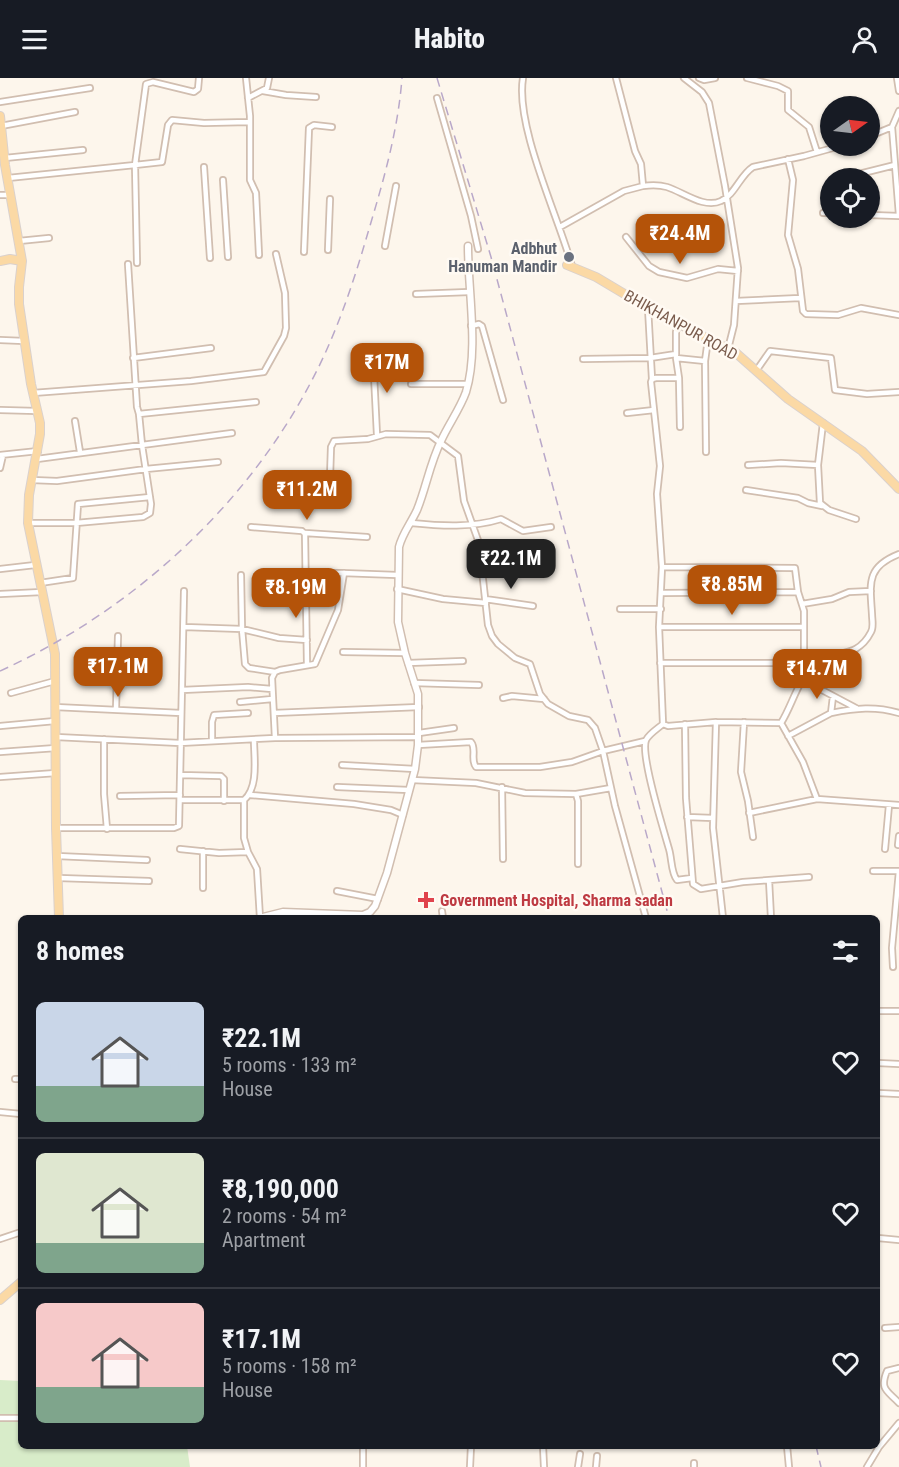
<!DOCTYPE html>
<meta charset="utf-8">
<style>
body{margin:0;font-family:"Roboto Condensed",sans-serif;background:#242831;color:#f1f3f6;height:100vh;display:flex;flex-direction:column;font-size:22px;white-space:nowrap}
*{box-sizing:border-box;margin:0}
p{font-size:20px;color:#9ea1a6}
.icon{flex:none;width:33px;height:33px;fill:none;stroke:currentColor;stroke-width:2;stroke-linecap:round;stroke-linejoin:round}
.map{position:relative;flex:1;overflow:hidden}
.drawer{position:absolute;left:18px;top:837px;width:862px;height:534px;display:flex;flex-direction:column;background:#171b24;border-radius:9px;box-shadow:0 2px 4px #0004}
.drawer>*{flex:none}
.needle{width:39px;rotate:76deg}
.controls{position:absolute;left:820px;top:18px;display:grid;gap:12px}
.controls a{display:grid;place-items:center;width:60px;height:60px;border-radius:50%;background:#171b24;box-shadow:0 2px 4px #0004;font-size:30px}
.price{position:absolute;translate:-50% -51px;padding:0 14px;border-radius:12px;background:#b45309;color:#fff;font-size:20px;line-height:39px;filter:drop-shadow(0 2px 3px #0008)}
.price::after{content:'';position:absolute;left:50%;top:36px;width:18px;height:14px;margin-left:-9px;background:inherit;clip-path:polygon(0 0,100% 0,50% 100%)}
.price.active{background:#222;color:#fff}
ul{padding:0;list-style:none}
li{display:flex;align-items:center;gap:18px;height:150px;padding:0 18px}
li+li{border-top:2px solid #363941}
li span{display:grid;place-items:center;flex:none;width:168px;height:120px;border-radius:9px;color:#555}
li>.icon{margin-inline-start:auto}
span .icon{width:72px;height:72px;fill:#fffc;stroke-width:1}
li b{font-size:26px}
h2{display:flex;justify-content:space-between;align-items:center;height:72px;padding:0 18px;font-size:26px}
header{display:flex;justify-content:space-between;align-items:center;height:78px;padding:0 18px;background:#171b24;font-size:27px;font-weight:800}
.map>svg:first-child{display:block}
.green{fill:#d8ecc9}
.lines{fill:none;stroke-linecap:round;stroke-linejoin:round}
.minor-casing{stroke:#d1beb0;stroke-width:8}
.tertiary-casing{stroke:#d1beb0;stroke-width:9}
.primary-casing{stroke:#dad1cd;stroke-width:10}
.minor{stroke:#fff;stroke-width:4.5}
.tertiary{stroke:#fff;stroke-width:6}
.primary{stroke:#fbd9a5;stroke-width:8}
.rail{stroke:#b9a8c9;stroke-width:1.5;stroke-dasharray:9 6;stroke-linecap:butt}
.worship-dot{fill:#6b7280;stroke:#fffaf3;stroke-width:2}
.health-dot{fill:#e0444e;stroke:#fffaf3;stroke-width:2}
.labels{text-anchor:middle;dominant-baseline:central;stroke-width:5;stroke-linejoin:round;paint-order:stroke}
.worship-label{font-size:16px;font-weight:bold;fill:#5b616d;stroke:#fffaf3;text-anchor:end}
.street-label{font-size:16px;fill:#7a5c4d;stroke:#fffaf3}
.health-label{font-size:16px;font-weight:bold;fill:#be3a42;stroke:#fffaf3;text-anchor:start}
</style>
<header><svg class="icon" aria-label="menu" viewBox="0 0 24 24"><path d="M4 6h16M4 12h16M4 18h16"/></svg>Habito<svg class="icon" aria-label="person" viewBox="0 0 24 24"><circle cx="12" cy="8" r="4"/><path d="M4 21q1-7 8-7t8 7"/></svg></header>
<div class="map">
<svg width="899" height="1389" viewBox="0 0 899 1389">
<rect width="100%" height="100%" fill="#fdf6ec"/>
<path class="green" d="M0 1302 21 1303V1368H187L190 1389H0Z"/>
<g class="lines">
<g class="minor-casing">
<path id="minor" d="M199 0 198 11 194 14 153 4 146 6 135 87 162 84 168 47 172 42 204 45 249 44
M246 0 250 38V102L256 115 259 177
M523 0C515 48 558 138 572 188
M684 0 702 14 709 25 725 108 738 190 734 247 728 271
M699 0 704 2 715 0
M747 0 778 8 788 13V32L809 49 817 74
M897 0 899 13
M263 13 286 17 316 19
M248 20 267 10 269 0
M437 20 471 138 478 171
M0 24 90 10
M1 48 75 34
M892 49 899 137
M870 58 892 49 899 33
M5 80 83 72
M788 81 793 102 788 157 798 191 803 233 806 236 838 237 861 230 899 237
M204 89 210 180
M8 100 135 87 137 185
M843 100 895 87
M223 102 228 179
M643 108C651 107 660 107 667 109 683 114 704 131 721 123 735 117 740 97 753 89L804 78 840 68
M0 117H11
M823 135H831
M870 137 899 138
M560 149 624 113 643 108 641 86 635 73 616 0
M626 159 649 188 659 194 687 200 718 191 738 193
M19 163 49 160
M385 168 396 108
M328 172 330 121
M304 174 309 50 314 47 332 49
M128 186 137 329 139 336 256 324
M416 216 469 214
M736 223 800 220
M648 230 652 301
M471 248 479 246 482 248 503 322
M708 261 705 283 676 280 679 300H656L652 301 651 304 660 388 657 416 662 489 659 549 663 646 668 648 716 644 781 645C793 626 798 600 816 585 834 570 856 583 871 554 874 549 872 542 872 536 870 505 866 489 899 476
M0 262 24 263
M373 277 377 357
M676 277V254L678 244
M133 280 211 270
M583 281 650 280 676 276
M705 283 706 374
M756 293 770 273 831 280 835 312 867 316 899 314
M679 300 680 349
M411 306H468
M33 315 191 303 264 294 284 258 286 250 285 215 276 176
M0 332 37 333
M627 335 654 332
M75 343 80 374
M823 345 818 387 820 425 829 432 856 441
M0 377 38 373
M37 381 232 355
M748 387 781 385 818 387
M0 390 3 377
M306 398 330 399 331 369 334 363 368 361 386 356 430 357 458 378 464 423 479 465 488 547 492 558 498 566 515 580 530 586 540 616 548 626 569 638 588 642 595 650 603 673 615 728 646 840
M32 402 57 403 146 391 218 384
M746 412 798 420 808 425 822 428
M28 445H76L143 439 150 435 151 426 142 367 139 336
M411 445C441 448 472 450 501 441L523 453 551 449
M251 449 302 453 305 456 307 587
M305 455 367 459
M662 489 795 490 798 514 804 533V585
M0 491 35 487
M307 495H342L397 497
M241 497 242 551 245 586 249 590 275 594
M40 505 73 500 78 426 150 419
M397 511 443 521 486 525
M662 515 798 514
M0 516 42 514
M485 521 533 528
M802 526 832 521 849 514 871 513
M620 531H661
M184 549 242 551 279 560 307 562
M659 549H804
M343 574 405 575
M818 584 822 612 856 630
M408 585 463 583
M660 585H816
M414 605 479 607
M182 612 248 609 272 611
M11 615 55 603
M503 620 512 618 544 621
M240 624 272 621
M55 629 181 635
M116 631 118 558
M274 635 419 629
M831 635C856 630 875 628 899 635
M716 644 713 750 723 840
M744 644 741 694 748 723 753 759
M781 645 803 684 817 721
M663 646C657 651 649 656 646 662 640 677 664 753 669 771 672 781 671 795 677 802L692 800
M685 646 686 720 693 806 701 811 743 804 809 799
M0 648 55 643
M419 655 454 650
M788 658 831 635 833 618
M56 659 180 665 275 660 418 659
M275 660 272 600 275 594 280 592 315 586 338 532 344 495
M104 661V716L107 751
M254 662C254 680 259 709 244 722V760L248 774 257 791 260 840
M212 663V644L214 637 248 635
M418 667 471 664C477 671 470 682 476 689H540L572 684 603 673 645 663
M0 674 56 670
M342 687 415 691
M180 697 221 698 224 701V723
M0 699 56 695
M412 702 476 705 525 715 576 716 578 723V786
M337 709 409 712
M502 709 503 781
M576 716 611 710
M250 717 354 726 391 732 403 737
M120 718 180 717
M180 722H244
M749 735 817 721 899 727
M687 739 713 740
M56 750H174L179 748 184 513
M898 767 899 758
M180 771 219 775 248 774
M885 771 889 727
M203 773V810
M57 778 147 782
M873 793H899L892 870 893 889
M59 800 149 803
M769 802 771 840
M337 813 378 821
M442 833 443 840
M878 933H899
M878 985 899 986
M15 1001H21
M878 1015 899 1016
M0 1034 21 1036
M878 1160 899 1162
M0 1161 21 1154
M885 1250 899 1249
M899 1290 887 1293C879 1312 888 1313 899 1325
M0 1340H21
M543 1368 544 1389
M787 1368 789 1389
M363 1389V1368
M470 1389 471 1368
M578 1389 580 1376
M596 1389 597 1378
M694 1389V1385
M867 1389 879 1369 899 1345"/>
</g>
<g class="tertiary-casing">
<path id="tertiary" d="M259 840 283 834 363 837 370 834 375 828 387 795 415 691 418 667V616L405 575 398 544 399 469C402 456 411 445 417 432 426 410 430 385 441 363 448 347 460 331 466 314 479 272 468 214 468 168"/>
</g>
<g class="primary-casing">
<path id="primary" d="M0 38 5 87 22 183 19 209V226L31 306 40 345V356L29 417 28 445 55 576 56 750 59 840
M0 183 10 181 22 183
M567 187 596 199 648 230 736 275 788 321 862 373 899 411
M0 1222 21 1204"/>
</g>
<use href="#minor" class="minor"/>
<use href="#tertiary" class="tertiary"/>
<use href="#primary" class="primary"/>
<path class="rail" d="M437 0 491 179 669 840
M0 593C130 534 245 430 311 304 337 255 354 203 369 151 384 101 398 52 402 0
M816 1368 821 1389"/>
</g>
<circle class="worship-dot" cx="569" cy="179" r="6"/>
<path class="health-dot" d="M423 813h6v6h6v6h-6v6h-6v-6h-6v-6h6z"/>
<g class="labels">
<g class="worship-label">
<text x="557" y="170">Adbhut<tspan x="557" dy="18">Hanuman Mandir</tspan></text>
</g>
<g class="street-label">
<text transform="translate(681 247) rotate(29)">BHIKHANPUR ROAD</text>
</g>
<g class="health-label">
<text x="440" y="822">Government Hospital, Sharma sadan</text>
</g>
</g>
</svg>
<div class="controls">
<a><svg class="needle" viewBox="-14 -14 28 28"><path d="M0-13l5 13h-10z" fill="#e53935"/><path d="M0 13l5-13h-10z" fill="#9ea1a6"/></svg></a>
<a><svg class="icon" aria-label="locate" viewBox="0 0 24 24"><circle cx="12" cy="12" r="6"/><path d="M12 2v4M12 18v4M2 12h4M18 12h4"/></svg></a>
</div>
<b class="price" style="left:680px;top:187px">₹24.4M</b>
<b class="price" style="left:387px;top:316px">₹17M</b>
<b class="price" style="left:307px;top:443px">₹11.2M</b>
<b class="price active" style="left:511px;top:512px">₹22.1M</b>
<b class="price" style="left:732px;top:538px">₹8.85M</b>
<b class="price" style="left:296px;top:541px">₹8.19M</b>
<b class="price" style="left:118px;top:620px">₹17.1M</b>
<b class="price" style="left:817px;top:622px">₹14.7M</b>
<section class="drawer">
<h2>8 homes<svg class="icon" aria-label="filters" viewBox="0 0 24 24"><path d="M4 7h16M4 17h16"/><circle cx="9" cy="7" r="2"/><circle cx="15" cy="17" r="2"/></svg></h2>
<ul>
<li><span style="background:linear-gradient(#c9d6e8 70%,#7fa58c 0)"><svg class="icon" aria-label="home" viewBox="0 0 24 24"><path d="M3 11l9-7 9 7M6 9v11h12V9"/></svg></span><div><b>₹22.1M</b><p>5 rooms · 133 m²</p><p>House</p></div><svg class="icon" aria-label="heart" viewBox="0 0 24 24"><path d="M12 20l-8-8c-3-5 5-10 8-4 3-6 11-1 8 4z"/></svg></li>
<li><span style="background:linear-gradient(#dfe7d0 75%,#7fa58c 0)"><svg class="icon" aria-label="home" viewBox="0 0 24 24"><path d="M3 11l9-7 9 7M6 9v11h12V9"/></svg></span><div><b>₹8,190,000</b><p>2 rooms · 54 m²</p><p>Apartment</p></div><svg class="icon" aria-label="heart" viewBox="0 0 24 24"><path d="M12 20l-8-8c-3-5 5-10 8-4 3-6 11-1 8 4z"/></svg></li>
<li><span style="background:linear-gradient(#f6c9c9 70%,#7fa58c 0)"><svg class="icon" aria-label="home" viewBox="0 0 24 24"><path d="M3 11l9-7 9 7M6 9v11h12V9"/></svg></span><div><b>₹17.1M</b><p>5 rooms · 158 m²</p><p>House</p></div><svg class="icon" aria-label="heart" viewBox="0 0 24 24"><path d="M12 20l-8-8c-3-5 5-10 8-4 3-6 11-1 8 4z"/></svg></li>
</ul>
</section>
</div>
